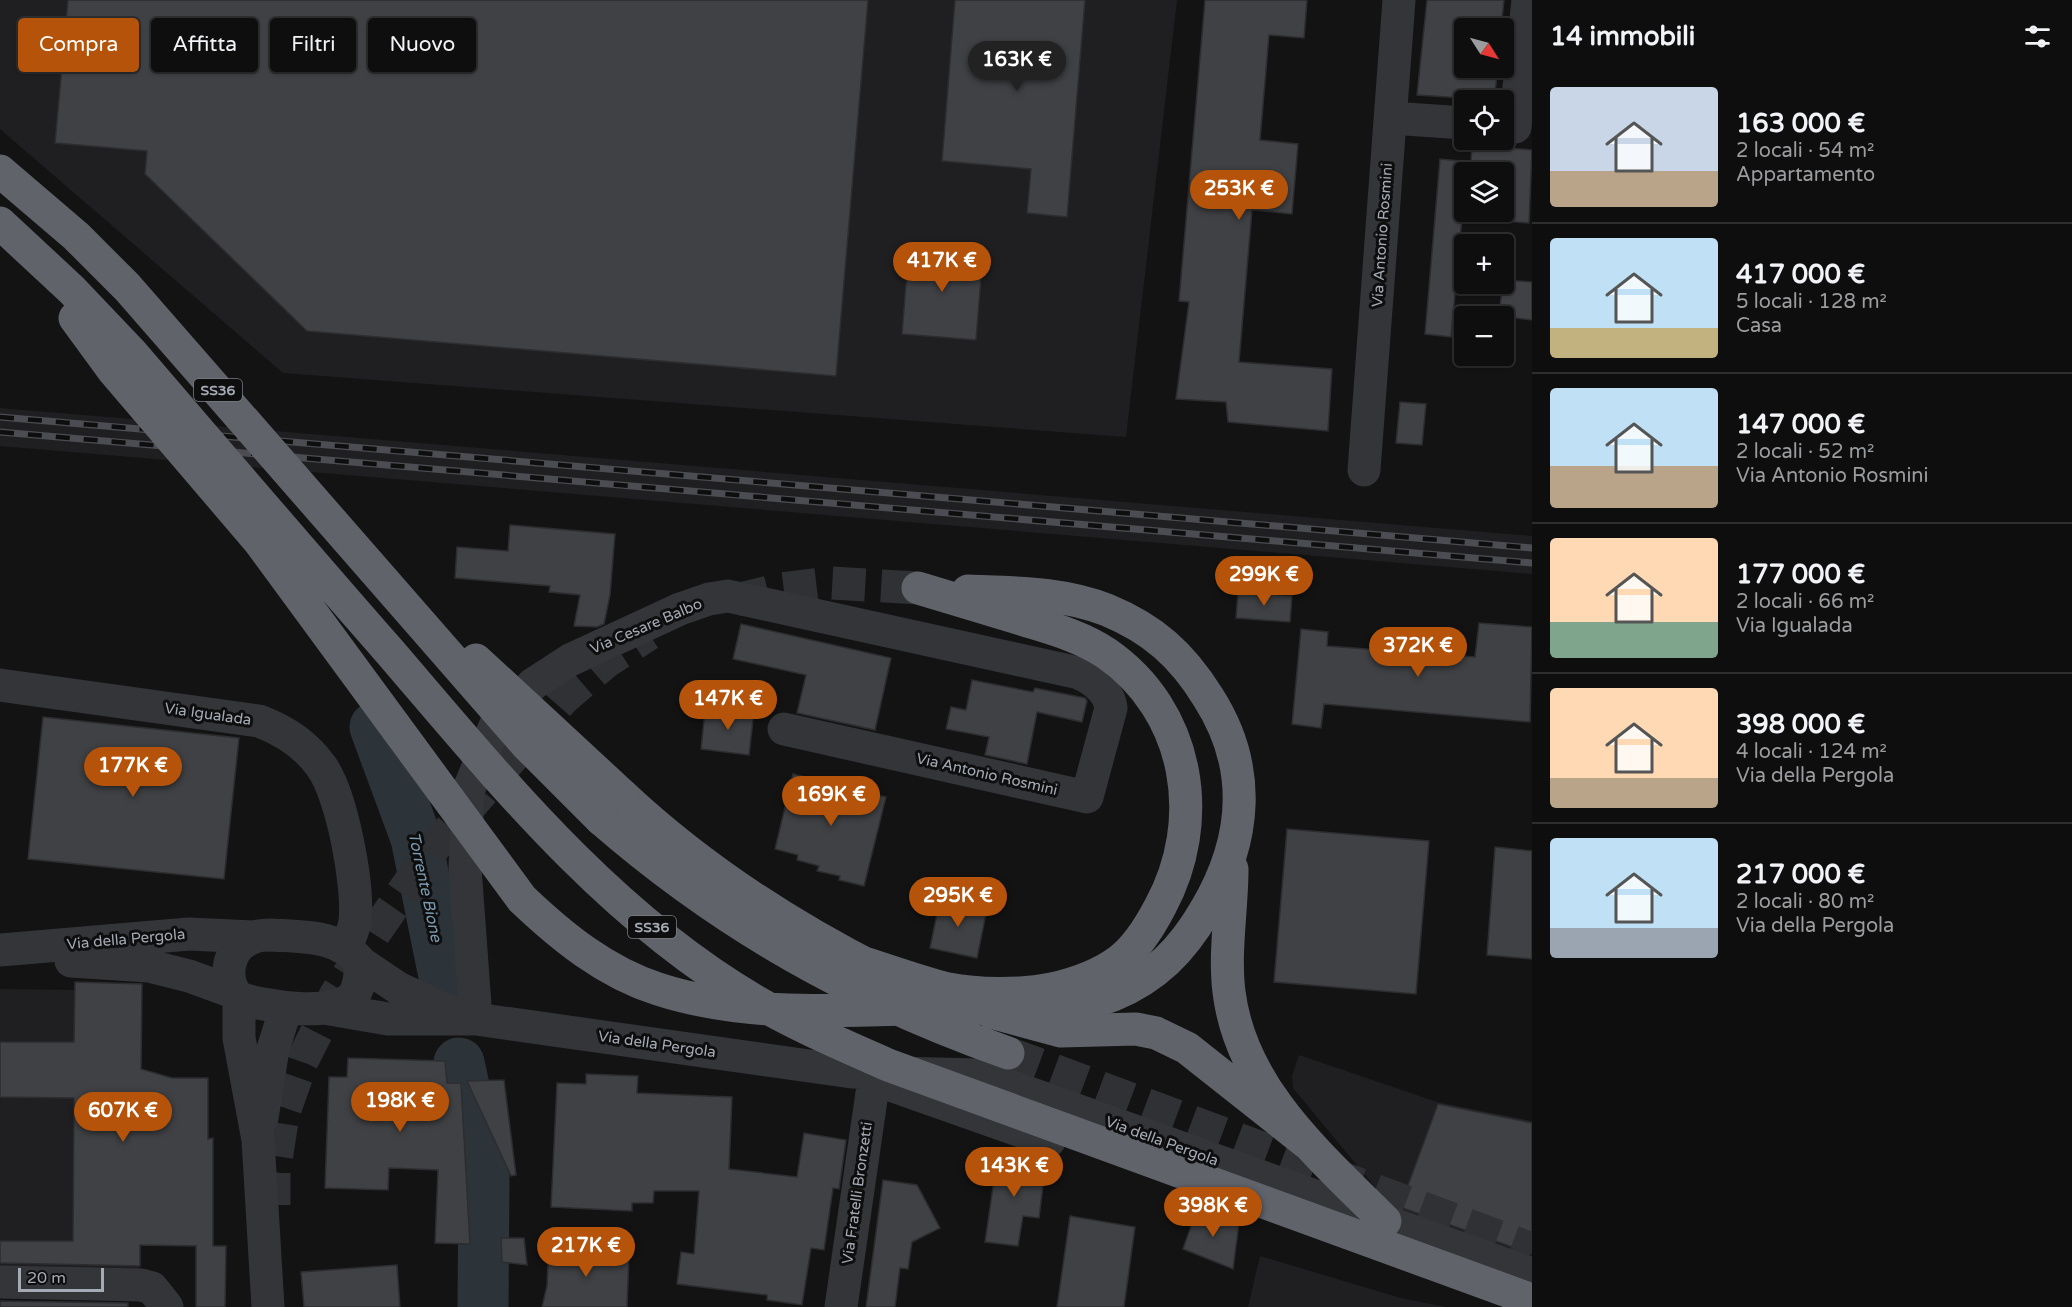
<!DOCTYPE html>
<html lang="it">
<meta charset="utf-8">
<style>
body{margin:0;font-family:"Varela Round",sans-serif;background:#1c1c1d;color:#f1f3f6;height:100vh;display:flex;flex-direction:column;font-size:22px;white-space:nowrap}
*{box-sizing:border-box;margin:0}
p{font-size:20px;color:#9b9c9e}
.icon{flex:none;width:33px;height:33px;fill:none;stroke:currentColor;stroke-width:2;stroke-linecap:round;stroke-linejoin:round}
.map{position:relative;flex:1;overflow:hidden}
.details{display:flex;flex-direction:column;background:#0e0e0f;width:540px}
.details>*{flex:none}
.hud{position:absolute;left:18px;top:18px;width:570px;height:54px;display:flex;gap:12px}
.needle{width:39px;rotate:126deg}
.fabs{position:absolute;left:1454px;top:18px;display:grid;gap:12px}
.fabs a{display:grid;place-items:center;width:60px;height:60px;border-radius:6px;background:#0e0e0f;box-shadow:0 2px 4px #0004,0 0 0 2px #2e2e2f;font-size:30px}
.scale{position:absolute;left:18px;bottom:15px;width:86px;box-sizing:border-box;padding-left:6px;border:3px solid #a5abb5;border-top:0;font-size:16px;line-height:21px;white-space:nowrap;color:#a5abb5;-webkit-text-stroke:4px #0e0e0f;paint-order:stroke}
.price{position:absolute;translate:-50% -51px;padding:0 14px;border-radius:21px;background:#b45309;color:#fff;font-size:20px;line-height:39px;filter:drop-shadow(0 2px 3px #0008)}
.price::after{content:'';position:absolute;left:50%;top:36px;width:18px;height:14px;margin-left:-9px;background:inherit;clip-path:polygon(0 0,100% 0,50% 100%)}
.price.selected{background:#222;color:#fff}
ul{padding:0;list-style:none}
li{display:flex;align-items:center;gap:18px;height:150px;padding:0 18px}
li+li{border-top:2px solid #2e2e2f}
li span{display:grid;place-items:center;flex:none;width:168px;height:120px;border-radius:6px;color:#555}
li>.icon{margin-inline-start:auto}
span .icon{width:72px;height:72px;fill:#fffc;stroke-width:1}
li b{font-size:26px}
h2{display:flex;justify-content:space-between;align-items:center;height:72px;padding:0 18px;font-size:26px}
.chip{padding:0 21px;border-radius:6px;background:#0e0e0f;box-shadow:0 2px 4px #0004,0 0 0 2px #2e2e2f;font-size:21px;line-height:54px}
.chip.selected{background:#b45309;color:#fff}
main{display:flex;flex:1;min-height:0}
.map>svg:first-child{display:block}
.built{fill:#1f1f21}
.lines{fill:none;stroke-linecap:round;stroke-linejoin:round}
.river{stroke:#2c343a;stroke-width:51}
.building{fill:#3f4144;stroke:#2d2d30;stroke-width:1.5;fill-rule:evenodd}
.highway-tunnel{stroke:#303134;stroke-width:33;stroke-dasharray:33 16;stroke-linecap:butt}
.minor{stroke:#343539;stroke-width:33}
.highway{stroke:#60636a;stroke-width:33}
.rail-casing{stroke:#4b4d52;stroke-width:7}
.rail{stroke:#0e0e0f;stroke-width:4.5;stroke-dasharray:14;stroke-linecap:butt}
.highway-bridge{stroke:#60636a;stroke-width:33}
.labels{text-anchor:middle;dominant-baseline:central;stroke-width:6;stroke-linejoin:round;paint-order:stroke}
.shield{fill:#0e0e0f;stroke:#787c83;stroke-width:1.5}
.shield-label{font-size:14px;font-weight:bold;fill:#a5abb5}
.street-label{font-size:15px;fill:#a5abb5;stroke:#0e0e0f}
.water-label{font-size:16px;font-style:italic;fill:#7c9aaf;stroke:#0e0e0f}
</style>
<main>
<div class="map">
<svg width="1532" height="1307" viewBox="0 0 1532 1307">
<rect width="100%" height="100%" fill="#131314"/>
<path class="built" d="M0 0H1177L1126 437 283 373 0 129Z
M0 408 1532 536V574L0 446Z
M142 983 139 1269 0 1268V989L75 990Z
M1299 1055 1437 1102 1532 1121V1267L1393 1209 1293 1088 1292 1076Z
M1260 1256 1401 1298 1446 1307H1248Z"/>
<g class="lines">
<path class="river" d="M375 727 416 838 445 981
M459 1063 484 1178 483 1307"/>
</g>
<path class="building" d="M68 0H868L836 376 307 331 145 174 147 151 55 143Z
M955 0H1085L1067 217 1027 213 1031 169 942 161Z
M1205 0H1307L1304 38 1269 35 1260 140 1298 144 1292 214 1252 210 1239 362 1332 369 1328 431 1228 422 1226 402 1176 399 1189 302 1179 301Z
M1427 0H1504L1501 28H1464V68H1498L1494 100 1417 95Z
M1472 145 1532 150 1529 223 1462 218 1451 337 1425 334 1440 159 1471 162ZM1464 172H1503V212H1464Z
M909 246 983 253 976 340 902 334Z
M1503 280 1532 282V320L1499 316Z
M1400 402 1426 404 1422 445 1396 443Z
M510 525 615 534 610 595 604 624 597 627 574 626 580 595 549 592 550 586 455 578 457 547 508 551Z
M1238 591 1292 596 1290 622 1236 618Z
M1479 623 1532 627 1530 722 1324 704 1321 728 1292 724 1301 629 1328 632 1327 646 1475 657Z
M741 624 891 658 875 730 797 713 806 675 733 659Z
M972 680 1033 692 1035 688 1085 698 1087 701 1082 722 1037 712 1027 764 985 755 989 737 946 729 951 707 966 710Z
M724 707 754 711 749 755 701 749 705 711 723 713Z
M43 717 239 738 224 879 28 859Z
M793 774 886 797 864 886 839 880 840 876 817 871 819 866 797 860 798 855 775 849Z
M1287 829 1429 841 1416 994 1274 982Z
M1495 847 1532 851V959L1487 955Z
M940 899 987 909 977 958 930 948Z
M75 982 142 984 141 1069 172 1078H208V1139L213 1138V1246H226L225 1307H196V1246L140 1245V1266L0 1263V1241H73L74 1098 0 1097V1042H74Z
M348 1058 445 1061 447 1083H461L470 1244 435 1243 438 1170 389 1168 388 1190 325 1188 329 1077H347Z
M586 1074 638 1076 637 1093 732 1097 729 1169 797 1177 804 1133 846 1140 839 1189 833 1188 824 1250 811 1248 802 1305 767 1300V1295L677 1284 681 1252 694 1254 699 1191H654L653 1203H632V1211L551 1207 557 1083 586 1084Z
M504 1080 516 1175 511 1176 467 1081Z
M1438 1104 1532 1123V1254L1400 1207Z
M998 1153 1042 1159 1039 1185 1043 1186 1039 1218 1023 1216 1018 1246 985 1242Z
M883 1180 917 1185 940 1228 912 1242 908 1269 900 1268 895 1307H866Z
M1197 1209 1239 1223 1233 1269 1183 1249Z
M1070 1216 1135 1227 1124 1307H1057Z
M501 1238H524L527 1265 502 1262Z
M549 1242 629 1254 627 1307H542L547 1286Z
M397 1265 400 1307H304L301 1272Z
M0 1301 128 1303V1307H0Z"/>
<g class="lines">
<path class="highway-tunnel" d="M736 600 781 589 831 583 918 588
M1008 1053 1532 1249
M274 1205V1173L283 1115 302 1061 336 994 376 931 432 850 563 699 606 662 649 634"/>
<path class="minor" d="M1391 118 1464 123
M1503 126 1515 127 1528 0
M1364 470 1399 0
M0 685 259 721C283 730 306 745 321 766 342 794 359 886 355 921 354 930 349 939 346 947
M271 935C304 937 339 935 361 963 360 973 360 986 354 995 336 1019 263 1006 239 998 221 979 228 947 252 938 257 935 265 935 271 935Z
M0 950 189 934 253 937
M71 961 149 966 189 976 233 992
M361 963 398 988 455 1014
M239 998V1038L258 1140 268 1307
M324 1008 388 1019H476L852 1072 979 1075 1532 1274
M476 1019 465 868 468 791 495 726 533 684 570 660 680 609 709 599 728 596 1079 673C1094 680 1109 691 1111 708L1087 797 784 729
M879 1081 1049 1141
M262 1118 273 1049 286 1008
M0 1282 141 1285 152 1288 167 1307
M841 1307 874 1079"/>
<path class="highway" d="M968 591C1015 593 1062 592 1107 610 1153 629 1182 655 1208 697 1253 767 1247 840 1205 911
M622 795C699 867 786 924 881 972
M601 819C724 926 855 999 1008 1053
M1232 869C1232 909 1224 952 1229 992 1241 1089 1319 1155 1385 1221
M861 962C890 971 919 982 948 989 976 995 1024 995 1052 989 1074 984 1100 975 1119 961 1137 948 1150 926 1160 907 1207 821 1190 711 1106 653 1079 635 1049 628 1018 618 985 608 951 598 918 588
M991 1012 1061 1031 1136 1029 1156 1033 1187 1048 1307 1143"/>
<g class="rail-casing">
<path id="rail" d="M0 417 1532 548
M0 432 1532 563"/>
</g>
<use href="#rail" class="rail"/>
<path class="highway-bridge" d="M0 171 76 236 127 287 526 744 601 819
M0 223 72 290 131 352C217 452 303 553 390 652 499 779 608 915 755 1001 798 1026 843 1045 888 1065L1532 1300
M75 318 113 370 259 541 522 899C562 937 605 972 658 989 753 1020 857 1009 956 1008 1007 1008 1065 1015 1113 995 1156 977 1182 950 1205 911
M476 660 622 795"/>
</g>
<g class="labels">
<g class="shield">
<rect x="194" y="379" width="48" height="22" rx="4.5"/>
<rect x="628" y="916" width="48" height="22" rx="4.5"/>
</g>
<g class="shield-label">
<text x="218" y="390">SS36</text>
<text x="652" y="927">SS36</text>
</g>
<g class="street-label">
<text transform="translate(1382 235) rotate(-86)">Via Antonio Rosmini</text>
<text transform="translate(646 626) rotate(-23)">Via Cesare Balbo</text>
<text transform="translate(208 714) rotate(8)">Via Igualada</text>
<text transform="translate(987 774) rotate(13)">Via Antonio Rosmini</text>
<text transform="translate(126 939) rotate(-5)">Via della Pergola</text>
<text transform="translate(657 1044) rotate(8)">Via della Pergola</text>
<text transform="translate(1162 1141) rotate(20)">Via della Pergola</text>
<text transform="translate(857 1193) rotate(-82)">Via Fratelli Bronzetti</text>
</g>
<g class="water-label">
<text transform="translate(425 887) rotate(78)">Torrente Bione</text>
</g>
</g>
</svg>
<div class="fabs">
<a><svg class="needle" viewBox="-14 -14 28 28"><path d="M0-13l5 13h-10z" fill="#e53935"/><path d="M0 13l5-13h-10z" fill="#9b9c9e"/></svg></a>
<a><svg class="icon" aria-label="locate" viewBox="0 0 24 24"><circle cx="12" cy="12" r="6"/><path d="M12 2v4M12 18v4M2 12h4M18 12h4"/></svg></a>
<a><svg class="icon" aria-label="layers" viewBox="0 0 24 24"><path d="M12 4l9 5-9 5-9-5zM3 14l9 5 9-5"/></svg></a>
<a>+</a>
<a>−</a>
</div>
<div class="scale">20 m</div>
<b class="price selected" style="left:1017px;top:92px">163K €</b>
<b class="price" style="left:1239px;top:221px">253K €</b>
<b class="price" style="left:942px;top:293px">417K €</b>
<b class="price" style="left:1264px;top:607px">299K €</b>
<b class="price" style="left:1418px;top:678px">372K €</b>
<b class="price" style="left:728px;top:731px">147K €</b>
<b class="price" style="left:133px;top:798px">177K €</b>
<b class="price" style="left:831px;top:827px">169K €</b>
<b class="price" style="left:958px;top:928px">295K €</b>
<b class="price" style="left:400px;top:1133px">198K €</b>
<b class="price" style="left:123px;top:1143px">607K €</b>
<b class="price" style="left:1014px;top:1198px">143K €</b>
<b class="price" style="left:1213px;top:1238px">398K €</b>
<b class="price" style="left:586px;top:1278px">217K €</b>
<div class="hud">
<a class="chip selected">Compra</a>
<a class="chip">Affitta</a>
<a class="chip">Filtri</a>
<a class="chip">Nuovo</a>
</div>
</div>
<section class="details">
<h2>14 immobili<svg class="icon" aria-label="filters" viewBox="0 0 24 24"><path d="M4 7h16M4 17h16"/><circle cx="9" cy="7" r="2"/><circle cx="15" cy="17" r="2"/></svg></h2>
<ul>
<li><span style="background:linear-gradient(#c9d6e8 70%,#b9a48a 0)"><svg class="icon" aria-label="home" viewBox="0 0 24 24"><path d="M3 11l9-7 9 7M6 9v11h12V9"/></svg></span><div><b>163 000 €</b><p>2 locali · 54 m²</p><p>Appartamento</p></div></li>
<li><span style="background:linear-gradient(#bfe0f5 75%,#c2b280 0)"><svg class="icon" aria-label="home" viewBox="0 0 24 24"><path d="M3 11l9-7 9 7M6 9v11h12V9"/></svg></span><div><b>417 000 €</b><p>5 locali · 128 m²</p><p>Casa</p></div></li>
<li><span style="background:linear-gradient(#bfe0f5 65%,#b9a48a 0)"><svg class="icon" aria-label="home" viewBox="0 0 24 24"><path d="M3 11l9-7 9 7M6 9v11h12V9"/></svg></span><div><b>147 000 €</b><p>2 locali · 52 m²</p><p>Via Antonio Rosmini</p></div></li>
<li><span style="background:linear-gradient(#ffd9b3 70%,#7fa58c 0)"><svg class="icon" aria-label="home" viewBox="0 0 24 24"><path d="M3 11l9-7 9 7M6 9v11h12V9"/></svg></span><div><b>177 000 €</b><p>2 locali · 66 m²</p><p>Via Igualada</p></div></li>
<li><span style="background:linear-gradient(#ffd9b3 75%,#b9a48a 0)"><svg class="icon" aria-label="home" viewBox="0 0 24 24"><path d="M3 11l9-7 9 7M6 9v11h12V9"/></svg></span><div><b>398 000 €</b><p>4 locali · 124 m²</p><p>Via della Pergola</p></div></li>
<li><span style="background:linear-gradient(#bfe0f5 75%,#9aa5b1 0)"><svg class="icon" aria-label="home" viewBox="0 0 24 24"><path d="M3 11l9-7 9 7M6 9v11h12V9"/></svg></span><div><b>217 000 €</b><p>2 locali · 80 m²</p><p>Via della Pergola</p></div></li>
</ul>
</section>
</main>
